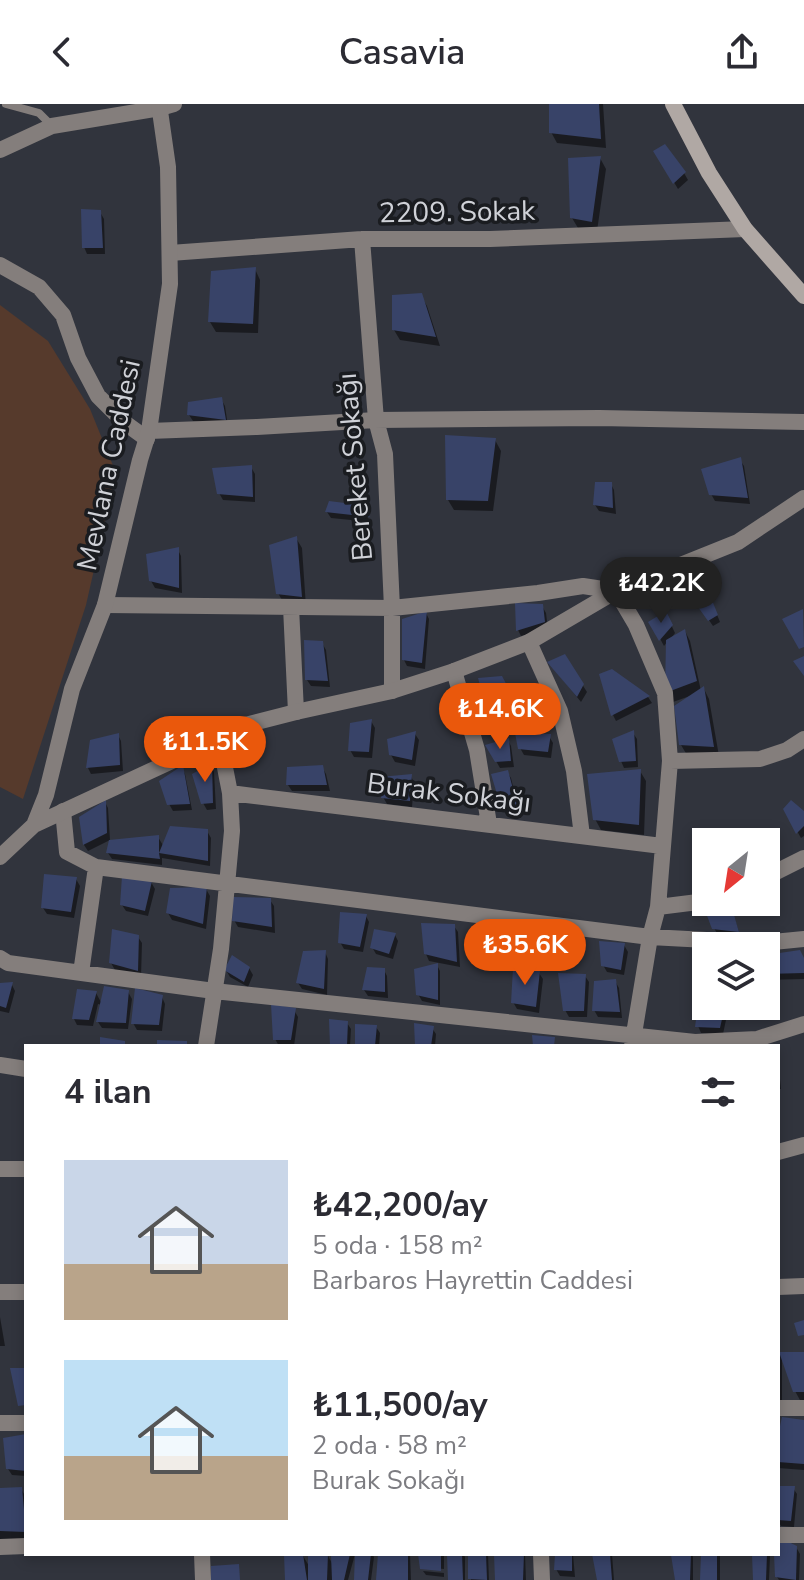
<!DOCTYPE html>
<html lang="tr">
<meta charset="utf-8">
<style>
body{margin:0;font-family:"Nunito Sans",sans-serif;background:#f2f2f3;color:#2b2b33;height:100vh;display:flex;flex-direction:column;font-size:30px;white-space:nowrap}
*{box-sizing:border-box;margin:0}
p{font-size:26px;color:#7c7c81}
.icon{flex:none;width:44px;height:44px;fill:none;stroke:currentColor;stroke-width:2;stroke-linecap:round;stroke-linejoin:round}
.map{position:relative;flex:1;overflow:hidden}
.sheet{position:absolute;left:24px;top:940px;width:756px;height:512px;display:flex;flex-direction:column;background:#fff;border-radius:0px;box-shadow:0 4px 12px #0003}
.sheet>*{flex:none}
.needle{width:52px;rotate:210deg}
.buttons{position:absolute;left:692px;top:724px;display:grid;gap:16px}
.buttons a{display:grid;place-items:center;width:88px;height:88px;border-radius:0px;background:#fff;box-shadow:0 4px 12px #0003;font-size:40px}
.price{position:absolute;translate:-50% -68px;padding:0 18px;border-radius:28px;background:#ea580c;color:#fff;font-size:26px;line-height:52px;filter:drop-shadow(0 2px 4px #0008)}
.price::after{content:'';position:absolute;left:50%;top:48px;width:24px;height:18px;margin-left:-12px;background:inherit;clip-path:polygon(0 0,100% 0,50% 100%)}
.price.active{background:#222;color:#fff}
ul{padding:0;list-style:none}
li{display:flex;align-items:center;gap:24px;height:200px;padding:0 40px}
li span{display:grid;place-items:center;flex:none;width:224px;height:160px;border-radius:0px;color:#555}
li>.icon{margin-inline-start:auto}
span .icon{width:96px;height:96px;fill:#fffc;stroke-width:1}
li b{font-size:34px}
h2{display:flex;justify-content:space-between;align-items:center;height:96px;padding:0 40px;font-size:34px}
header{display:flex;justify-content:space-between;align-items:center;height:104px;padding:0 40px;background:#fff;font-size:36px;font-weight:600}
.map>svg:first-child{display:block}
.green{fill:#563a2c}
.shadow{fill:#0007}
.building{fill:#384368}
.lines{fill:none;stroke-linecap:round;stroke-linejoin:round}
.service{stroke:#847e7c;stroke-width:8}
.minor{stroke:#847e7c;stroke-width:16}
.tertiary{stroke:#847e7c;stroke-width:16}
.secondary{stroke:#b0a8a4;stroke-width:16}
.labels{text-anchor:middle;dominant-baseline:central;stroke-width:7;stroke-linejoin:round;paint-order:stroke}
.street-label{font-size:28px;fill:#cfd1d7;stroke:#1a1c20}
</style>
<header><svg class="icon" aria-label="back" viewBox="0 0 24 24"><path d="M15 5l-7 7 7 7"/></svg>Casavia<svg class="icon" aria-label="share" viewBox="0 0 24 24"><path d="M12 15V3M7 8l5-5 5 5M5 13v7h14v-7"/></svg></header>
<div class="map">
<svg width="804" height="1476" viewBox="0 0 804 1476">
<rect width="100%" height="100%" fill="#31343d"/>
<path class="green" d="M0 201 48 237 90 305 116 369 86 501 23 695 0 683Z"/>
<path class="shadow" d="M551 0H603L606 44 557 39 551 28Z
M656 48 684 69 688 76 678 85Z
M600 54 606 65 597 127 578 124 572 114Z
M100 108 104 115 105 150H87L84 143Z
M255 165 260 176 258 229 216 228 210 218Z
M421 192 427 202 440 242 400 236 394 226Z
M221 295 225 302 228 322 193 317 189 311Z
M495 336 501 347 493 407 454 406 448 396Z
M740 356 744 362 750 400 715 397 711 390Z
M251 363 255 370V398L223 396 219 389Z
M611 380 614 386 616 410 599 407 595 401Z
M360 403 371 418 331 414 327 408Z
M296 434 302 444 306 503 284 500 278 489Z
M178 446 181 452 182 489 155 484 151 477Z
M708 488 720 518 713 522 693 493Z
M542 502 546 509 548 525 521 532 518 526Z
M426 509 429 515 425 565 407 562 404 556Z
M666 510 675 529 670 536 685 527 690 537 701 587 704 585 709 595 719 652 687 651 681 641 690 592 673 598 668 537 664 542 651 518Z
M322 539 326 546 330 583 311 582 307 576Z
M564 552 587 588 581 598 554 565Z
M612 567 648 593 652 599 616 617 613 611Z
M501 574 514 599 493 615 490 609 481 576Z
M371 617 375 624 372 654 354 653 350 646Z
M633 629 637 635 638 663 624 664 621 657Z
M415 630 419 636 415 662 395 658 391 651Z
M118 631 121 637 123 667 91 670 88 664 92 637Z
M549 632 553 639 551 654 524 651 520 644Z
M508 636 511 642 514 663 500 664 488 643Z
M211 662 214 668 216 705 207 706 203 699Z
M322 663 326 670 330 687H292L288 681Z
M182 664 185 670 192 706 173 707 169 700Z
M640 667 646 677 644 731 601 726 595 715Z
M507 668 511 674 521 714 508 713 504 706Z
M411 672 414 679 412 703 387 700 383 693Z
M105 698 108 704 110 736 88 747 84 741 81 714Z
M785 706 804 709V732L801 734Z
M207 727 211 734 210 762 162 754V761L112 755 108 749 158 733 164 743Z
M76 775 80 782 74 814 47 810 43 804Z
M151 778 155 785 148 812 126 807 122 801Z
M206 785 210 792 206 825 172 816 168 809Z
M270 796 274 802 275 829 238 823 234 816Z
M366 812 369 818 363 848 344 845 340 838Z
M734 813 741 834 718 831 714 824Z
M454 822 458 828 460 863 429 857 426 850Z
M395 831 398 837 393 855 376 850 372 843Z
M138 833 142 839 141 873 115 866 111 859Z
M624 841 628 848 624 871 607 868 603 861Z
M325 848 328 855 327 891 302 885 298 879Z
M766 853 804 858V875L766 876Z
M437 861 440 867V901L422 897 418 890Z
M249 864 253 871 248 883 230 873 226 866Z
M384 866 387 872 388 894 368 892 364 886Z
M539 869 543 875 539 909 517 905 513 898Z
M585 872 589 878 587 913H569L565 906Z
M615 877 619 884 622 914 598 913 594 906Z
M0 881H12L15 887 9 909 0 907Z
M128 888 132 895 128 925 102 924 98 918 102 901 98 900 93 922 77 921 74 915 96 889 102 900Z
M162 893 165 900 162 927 137 926 133 919Z
M706 896V902H729L723 930 701 929 698 922Z
M294 906 298 913 294 942H279L275 935Z
M347 919 351 925 350 942H332Z
M376 923 380 929 379 942H357Z
M432 924 436 930 435 942H417Z
M778 956 781 985H778Z
M0 1213 5 1242H0Z
M778 1250H804V1298H801L795 1287 782 1251V1297H778Z
M804 1318V1366L778 1364V1340Z
M26 1332V1372L12 1371 8 1365Z
M778 1384H793L797 1390 794 1423 781 1422 778 1417Z
M21 1385 26 1393V1437L0 1436V1386Z
M796 1443 800 1450 799 1476H779L777 1473 776 1450Z
M286 1450H302L309 1462V1450H327L333 1461V1452L340 1450H355L348 1476H287Z
M357 1450H372L374 1453 371 1476H356Z
M380 1450H410L411 1476H378Z
M420 1450H444V1465L422 1463Z
M449 1450H463L465 1453V1476H450Z
M470 1450H488L489 1476H471Z
M496 1450H525L526 1476H497Z
M557 1450H573L575 1473 560 1472 556 1465Z
M594 1450H612L614 1476H599Z
M681 1450H692L693 1453V1476H677Z
M703 1450H720V1476H702Z
M754 1450H769L770 1452 769 1476H755Z
M423 1467 444 1469V1473L426 1471Z"/>
<path class="building" d="M549 0H599L601 35 549 29Z
M665 40 686 68 673 80 653 47Z
M601 52 592 118 570 114 568 54Z
M81 105 101 106 103 144H82Z
M256 163 253 220 208 218 211 167Z
M422 189 436 233 392 226V191Z
M222 293 226 316 187 311 188 298Z
M445 331 496 334 488 397 446 396Z
M741 353 748 394 709 391 701 365Z
M252 361 253 393 217 390 212 364Z
M595 378H612L613 404 593 401Z
M329 397 361 401 370 413 325 408Z
M297 432 302 493 276 490 269 441Z
M179 443V484L149 477 146 450Z
M705 479 718 511 708 517 686 486Z
M515 499 543 500 545 518 516 527Z
M803 505 804 543 799 545 782 515Z
M427 507 422 559 402 556V515Z
M666 507 673 521 659 537 648 518Z
M685 525 697 577 665 589 666 536Z
M304 536 323 537 328 577 305 576Z
M565 550 584 580 577 593 547 558Z
M804 552V572L793 557Z
M612 565 650 592 611 612 599 570Z
M502 572 512 591 488 610 478 574Z
M704 582 714 643 679 641 674 602Z
M372 615 369 648 348 647 350 619Z
M634 626 636 657 619 658 612 635Z
M416 627 412 656 389 651 387 635Z
M119 629 120 661 86 664 90 636Z
M515 629 551 630 548 648 518 645Z
M509 634 511 657 495 658 485 641Z
M212 659 213 699 201 700 192 670Z
M183 661 190 700 167 701 159 677Z
M323 661 327 681H286L287 663Z
M641 665 639 721 593 716 587 670Z
M508 666 519 708 502 707 491 670Z
M412 670 410 697 381 694 380 673Z
M106 696 107 729 83 741 79 713Z
M791 696 804 707V722L796 730 783 705Z
M170 722 208 725V757L159 749 160 755 106 749 109 736 159 731V749Z
M44 770 77 773 71 808 41 804Z
M122 772 152 777 145 807 120 801Z
M207 783 203 820 166 809 170 784Z
M233 793 271 794 272 823 232 817Z
M732 804 739 828 712 825 706 809Z
M340 808 367 810 360 843 338 839Z
M421 819 455 820 457 858 424 850Z
M112 825 139 831 138 867 109 859Z
M374 825 396 829 389 850 370 844Z
M599 837 625 839 621 866 601 862Z
M326 846 324 885 296 879 303 847Z
M800 846 804 854V869L766 870V851Z
M697 850 706 851V879L698 878Z
M232 851 250 863 244 878 224 866Z
M438 859V896L416 891 414 865Z
M367 863 385 864V888L362 886Z
M513 864 540 867 536 903 511 899Z
M558 869 586 870 584 907H563Z
M616 875 620 908 592 907 594 877Z
M13 878 6 904 0 902V879Z
M104 882 129 886 126 919 96 918Z
M135 884 163 891 159 921 131 920Z
M77 885 97 887 89 916 72 915Z
M699 894H706V902H725L720 924 695 923Z
M271 900 296 904 291 936H273Z
M329 915 348 917 347 942H330Z
M414 919 434 922 431 942H415Z
M355 920 377 921 375 942H355Z
M532 931 555 933 554 942H533Z
M100 933 125 937V942H100Z
M157 936 187 937V942H157Z
M804 1216V1231L798 1232 794 1219Z
M779 1248H804V1288H793Z
M10 1264H26V1301L18 1302Z
M782 1313 804 1316V1360L778 1358V1331Z
M26 1330V1367L6 1365 3 1334Z
M778 1382H795L791 1417 778 1416Z
M22 1383 26 1428 0 1427V1384Z
M778 1433 797 1442 796 1476 775 1473 774 1450H778Z
M284 1450H303L307 1476H285Z
M308 1450H328L327 1476H308Z
M350 1450 344 1476H332L331 1451Z
M355 1450H371L368 1476H354Z
M378 1450H408V1476H376Z
M418 1450H441V1467L420 1465Z
M447 1450H462L463 1476H448Z
M468 1450H486L487 1476 468 1475Z
M494 1450H524L523 1476H495Z
M555 1450H572V1467L554 1466Z
M592 1450H610L612 1476H597Z
M674 1450H691L690 1476H675L671 1451Z
M701 1450H717V1476H700Z
M752 1450H767L766 1476H753Z
M239 1460 240 1476H211V1462Z"/>
<g class="lines">
<path class="service" d="M6 0 39 9 52 22"/>
<path class="minor" d="M0 46 52 22 160 4 174 0
M362 135 376 316 385 350 392 504V587
M170 149 362 135H490L745 125
M0 161 39 183 63 211 78 254 98 292 125 319 147 335
M149 327 257 323 376 316 599 314 804 318
M105 501 392 504 538 489 583 482 616 487 636 521 665 589 670 657 658 803 650 833 632 942
M291 503 296 608
M529 538 560 607 574 667 582 732
M454 567 477 646 489 720
M670 657 760 655 787 646 804 635
M230 689 662 742
M63 707 67 748 96 763 650 833 763 839 804 835
M766 773 804 754
M658 803 706 797
M0 854 8 859 214 887 695 938 757 935 804 920
M81 869 96 763
M206 942 221 845 232 727 230 689 218 628
M0 961 26 965
M778 1183 804 1182
M0 1188H26
M778 1304H804
M0 1319H26
M778 1431H804
M0 1443 26 1442
M202 1450 203 1476
M541 1450 542 1476"/>
<path class="tertiary" d="M34 721 46 691 72 585 105 501 140 356 149 327 170 180 168 63 159 0
M0 753 34 721 174 656 218 628 296 608 392 587 454 567 529 538 616 487 738 438 804 394
M778 1048 804 1041
M0 1065H26"/>
<path class="secondary" d="M673 0 709 69 745 125 804 192"/>
</g>
<g class="labels">
<g class="street-label">
<text transform="translate(457 108) rotate(-1)">2209. Sokak</text>
<text transform="translate(109 361) rotate(-78)">Mevlana Caddesi</text>
<text transform="translate(355 363) rotate(-95)">Bereket Sokağı</text>
<text transform="translate(449 689) rotate(7)">Burak Sokağı</text>
</g>
</g>
</svg>
<div class="buttons">
<a><svg class="needle" viewBox="-14 -14 28 28"><path d="M0-13l5 13h-10z" fill="#e53935"/><path d="M0 13l5-13h-10z" fill="#7c7c81"/></svg></a>
<a><svg class="icon" aria-label="layers" viewBox="0 0 24 24"><path d="M12 4l9 5-9 5-9-5zM3 14l9 5 9-5"/></svg></a>
</div>
<b class="price active" style="left:661px;top:521px">₺42.2K</b>
<b class="price" style="left:500px;top:647px">₺14.6K</b>
<b class="price" style="left:205px;top:680px">₺11.5K</b>
<b class="price" style="left:525px;top:883px">₺35.6K</b>
<section class="sheet">
<h2>4 ilan<svg class="icon" aria-label="filters" viewBox="0 0 24 24"><path d="M4 7h16M4 17h16"/><circle cx="9" cy="7" r="2"/><circle cx="15" cy="17" r="2"/></svg></h2>
<ul>
<li><span style="background:linear-gradient(#c9d6e8 65%,#b9a48a 0)"><svg class="icon" aria-label="home" viewBox="0 0 24 24"><path d="M3 11l9-7 9 7M6 9v11h12V9"/></svg></span><div><b>₺42,200/ay</b><p>5 oda · 158 m²</p><p>Barbaros Hayrettin Caddesi</p></div></li>
<li><span style="background:linear-gradient(#bfe0f5 60%,#b9a48a 0)"><svg class="icon" aria-label="home" viewBox="0 0 24 24"><path d="M3 11l9-7 9 7M6 9v11h12V9"/></svg></span><div><b>₺11,500/ay</b><p>2 oda · 58 m²</p><p>Burak Sokağı</p></div></li>
</ul>
</section>
</div>
